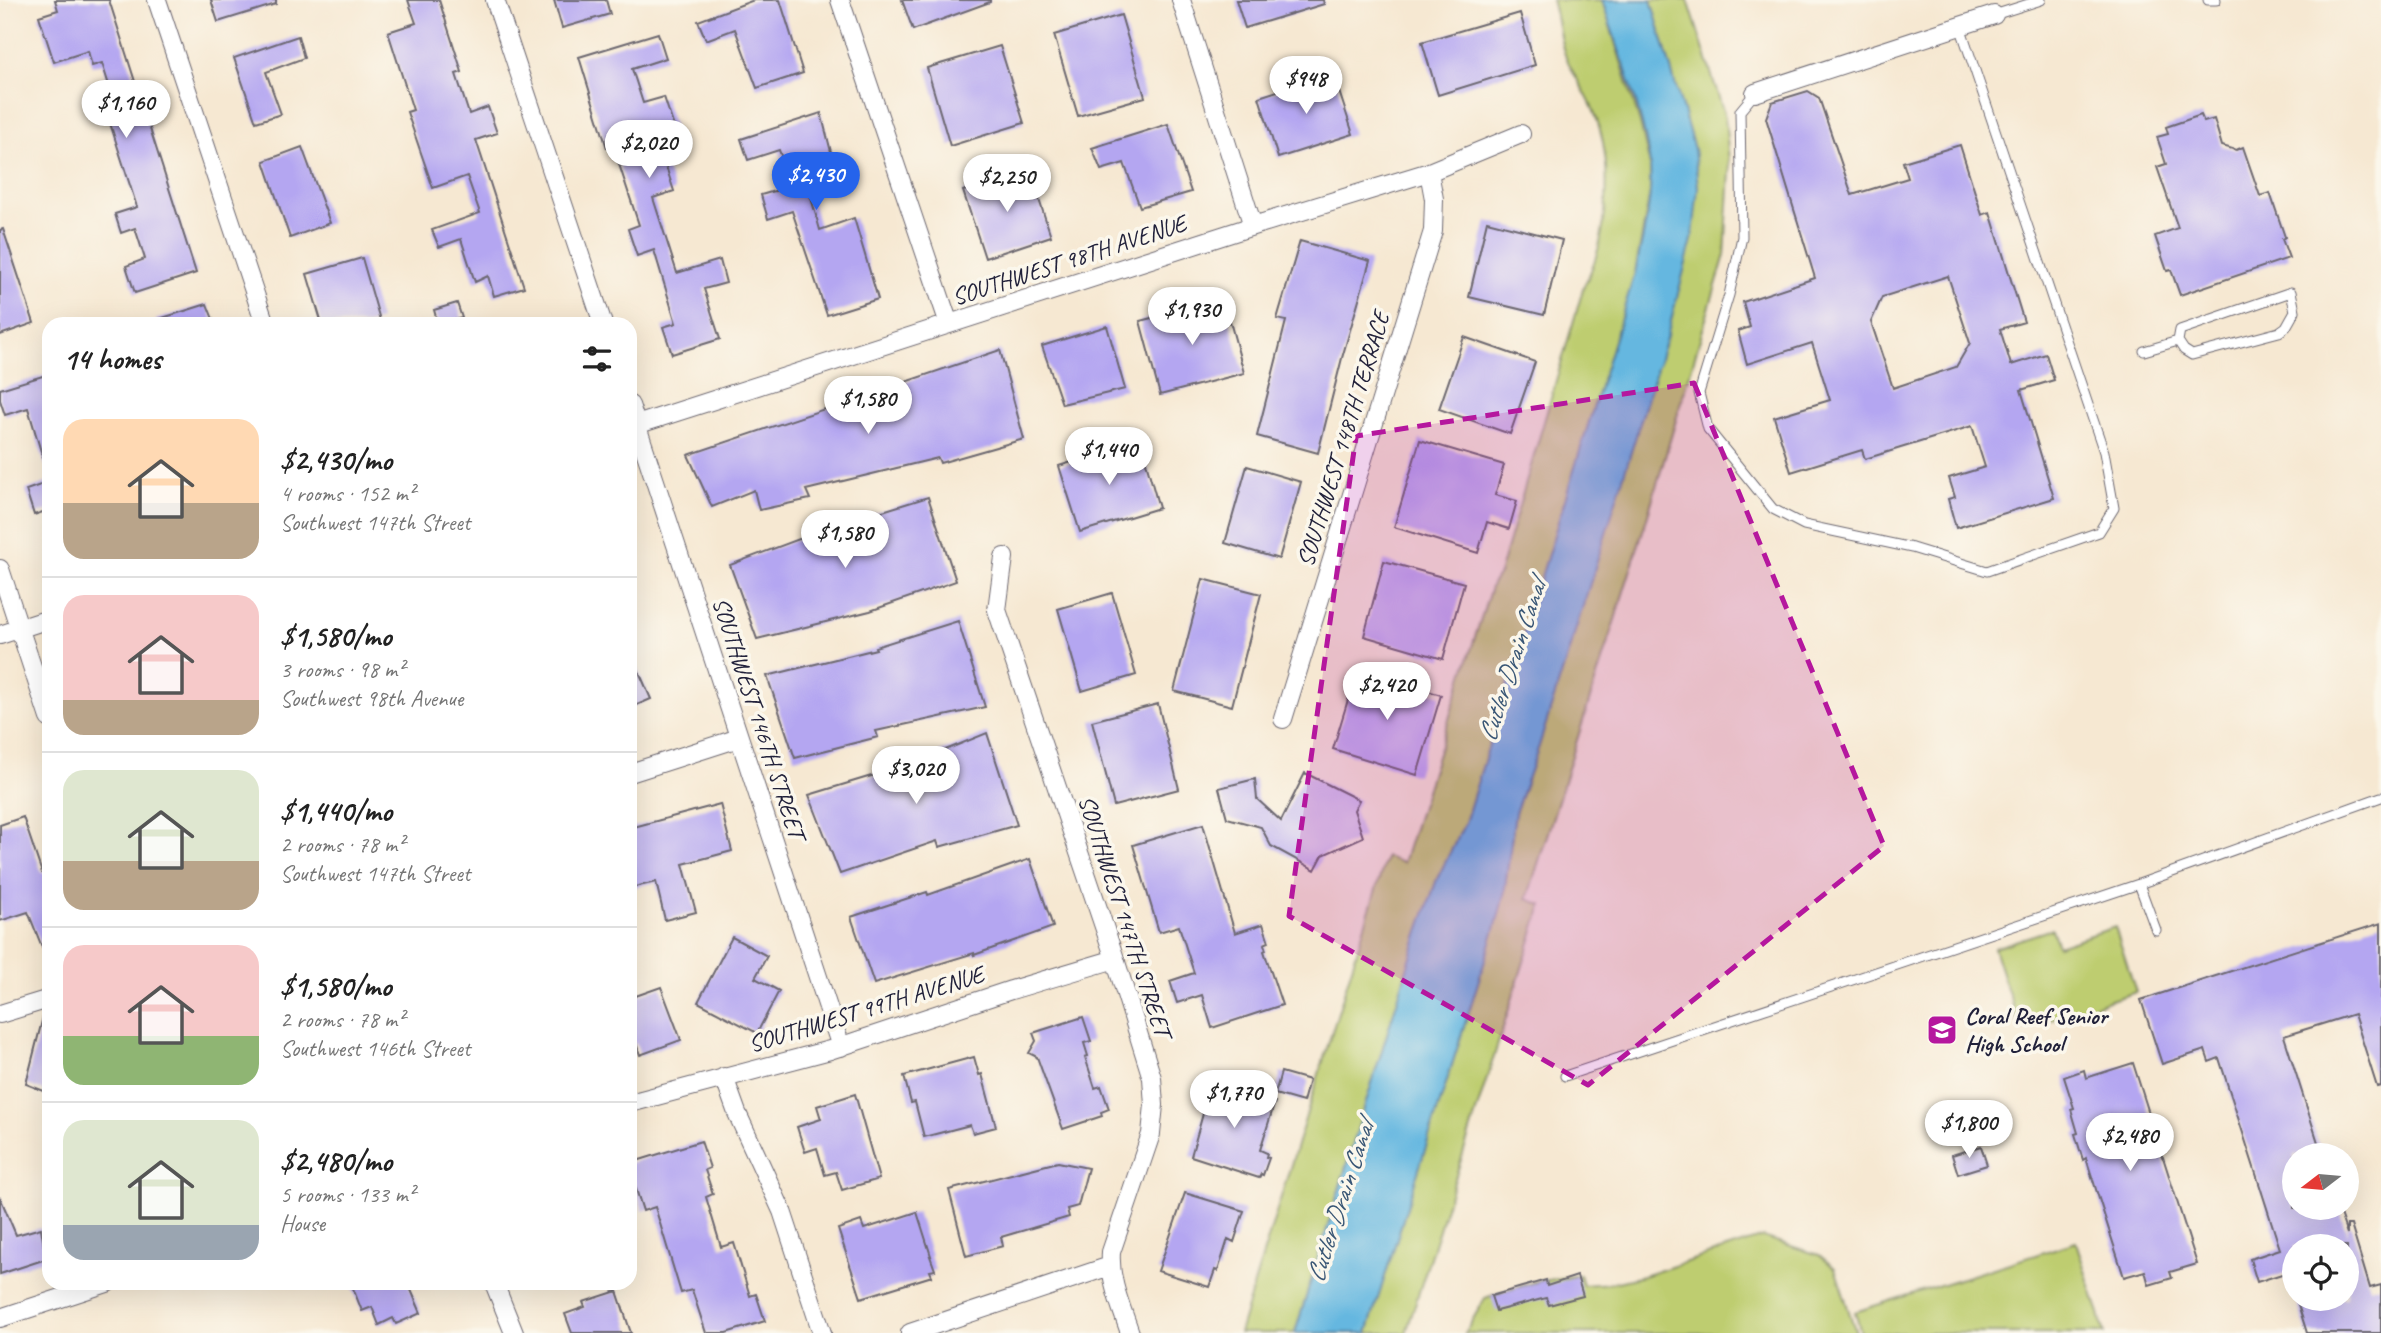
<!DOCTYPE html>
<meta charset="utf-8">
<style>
body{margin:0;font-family:Caveat,sans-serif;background:#f2f2f2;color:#222;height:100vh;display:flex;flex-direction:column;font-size:26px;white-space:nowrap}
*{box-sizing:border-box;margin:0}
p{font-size:23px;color:#767676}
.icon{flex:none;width:38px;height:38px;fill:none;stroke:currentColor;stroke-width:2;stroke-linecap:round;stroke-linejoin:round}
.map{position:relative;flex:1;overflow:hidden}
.panel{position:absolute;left:42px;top:317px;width:595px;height:973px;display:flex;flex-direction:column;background:#fff;border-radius:21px;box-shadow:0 7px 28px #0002}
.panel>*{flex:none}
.needle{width:46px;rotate:254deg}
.tools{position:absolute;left:2282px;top:1143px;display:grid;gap:14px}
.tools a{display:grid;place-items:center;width:77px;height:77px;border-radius:50%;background:#fff;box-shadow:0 7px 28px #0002;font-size:35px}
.price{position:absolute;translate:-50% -60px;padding:0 16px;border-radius:24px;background:#fff;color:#222;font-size:23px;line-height:46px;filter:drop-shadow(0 2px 4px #0008)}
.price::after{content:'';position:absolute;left:50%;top:42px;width:21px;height:16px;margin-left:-10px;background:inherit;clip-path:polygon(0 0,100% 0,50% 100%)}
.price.on{background:#2563eb;color:#fff}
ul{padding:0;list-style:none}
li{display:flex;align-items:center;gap:21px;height:175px;padding:0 21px}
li+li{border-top:2px solid #e0e0e0}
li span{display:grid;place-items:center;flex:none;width:196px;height:140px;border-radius:21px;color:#555}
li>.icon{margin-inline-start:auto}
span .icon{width:84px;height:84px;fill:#fffc;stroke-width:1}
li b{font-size:30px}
h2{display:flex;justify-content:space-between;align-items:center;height:84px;padding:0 21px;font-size:30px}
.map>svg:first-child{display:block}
.green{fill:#becd6f;stroke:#707855;stroke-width:2}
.water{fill:#65b7e0;stroke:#446c8e;stroke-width:2}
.building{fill:#b4a6f1;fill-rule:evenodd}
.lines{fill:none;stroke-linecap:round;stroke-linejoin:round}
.service-casing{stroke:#6c6770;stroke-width:11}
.minor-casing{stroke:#6c6770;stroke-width:20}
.service{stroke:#fff;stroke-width:9}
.minor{stroke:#fff;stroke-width:18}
.marked{fill:#b5179e;fill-opacity:0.2;stroke:#b5179e;stroke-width:5;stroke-dasharray:14 9;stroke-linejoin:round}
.labels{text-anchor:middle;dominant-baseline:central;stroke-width:7;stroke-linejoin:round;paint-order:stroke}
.street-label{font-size:24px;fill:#22223b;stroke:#fbf7ec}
.poi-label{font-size:24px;font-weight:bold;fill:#22223b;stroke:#fbf7ec;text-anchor:start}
.water-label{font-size:26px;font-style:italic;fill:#395675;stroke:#fbf7ec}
</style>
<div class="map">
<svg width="2381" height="1333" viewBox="0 0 2381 1333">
<rect width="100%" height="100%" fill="#fbf7ec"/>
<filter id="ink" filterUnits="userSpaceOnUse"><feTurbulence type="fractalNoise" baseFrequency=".0143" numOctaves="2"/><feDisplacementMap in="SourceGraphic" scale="14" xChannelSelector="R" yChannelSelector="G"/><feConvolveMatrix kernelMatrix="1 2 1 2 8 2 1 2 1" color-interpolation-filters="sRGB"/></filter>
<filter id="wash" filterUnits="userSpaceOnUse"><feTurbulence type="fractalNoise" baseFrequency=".00686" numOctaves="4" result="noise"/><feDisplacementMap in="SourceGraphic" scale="28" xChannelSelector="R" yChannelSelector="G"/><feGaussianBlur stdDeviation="1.57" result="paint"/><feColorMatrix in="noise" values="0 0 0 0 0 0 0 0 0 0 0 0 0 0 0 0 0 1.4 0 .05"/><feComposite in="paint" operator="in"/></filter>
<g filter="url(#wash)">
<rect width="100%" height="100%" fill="#f6e8d2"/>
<path class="green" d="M1552 0H1602L1640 123 1650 166V193L1635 273 1465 823 1437 879 1416 940 1295 1333H1239L1386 857 1403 863 1492 584 1499 574 1584 286C1609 238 1615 161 1593 109 1585 90 1571 72 1564 52 1559 35 1557 17 1552 0Z
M1651 0H1688L1725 117 1730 172 1725 255 1646 521 1527 899 1542 905 1406 1333H1367L1495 929 1504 895 1515 813 1539 746 1668 332 1698 187 1694 149Z
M2115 927 2136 992 2020 1029 1994 948 2052 929 2058 946Z
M1763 1237 1819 1255 1835 1268 1856 1333H1465L1485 1298 1491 1296 1535 1282 1580 1275 1583 1285 1613 1283 1643 1276Z
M2076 1242 2105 1333H1861L1855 1312Z"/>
<path class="water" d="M1602 0H1651L1694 149 1698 187 1693 236 1668 332 1611 517 1539 746 1515 813 1504 895 1495 929 1367 1333H1295L1416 940 1437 879 1465 823 1635 273C1642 239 1653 202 1650 166 1645 116 1618 50 1602 0Z"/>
<g id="blocks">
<path class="building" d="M55 0H109L196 273 135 293 126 266 145 259 135 228 121 233 115 214 137 207 108 117 118 114 102 63 92 66 88 51 54 62 39 16 58 10Z
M211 0H276V4L218 22Z
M408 0H439L462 72 456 74 469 114 488 107 497 133 476 140 524 287 494 296 488 276 475 282 461 239 439 247 432 230 480 213 467 176 433 188 407 112 413 110 388 32 416 23Z
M554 0H606L610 14 562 28Z
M754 0H780L803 73 757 88 735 29 706 40 698 21Z
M902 0H990V2L913 30Z
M1236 0H1323L1324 4 1245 28Z
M1520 13 1535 65 1438 95 1422 42Z
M1121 15 1145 97 1078 116 1054 35Z
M658 33 666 58 632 69 643 103 664 97 674 127 655 133 674 191 653 198 677 273 720 260 726 283 704 289 720 339 672 354 663 327 676 323 654 250 637 256 628 229 639 225 613 146 607 148 579 57Z
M298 36 304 58 266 72 281 114 256 122 234 58Z
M1000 46 1024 123 950 146 927 68Z
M1333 73 1353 134 1278 158 1259 97Z
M1808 91 1819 98 1852 195 1908 178 1903 162 1960 145 1982 215 1990 212 2024 322 2000 329 2011 365 2046 354 2054 380 2021 390 2054 498 1956 528 1948 499 1955 497 1949 478 1985 467 1972 426 1865 459 1862 450 1791 472 1774 417 1830 400 1812 343 1747 364 1738 331 1750 327 1743 302 1815 278 1766 118 1772 102ZM1948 276 1970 343 1956 367 1893 388 1871 322 1882 297Z
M821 113 838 179 808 187 820 230 854 218 878 299 827 315 792 211 768 219 761 195 792 186 779 150 748 160 741 139Z
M2201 115 2204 122 2214 119 2222 146 2236 150 2243 147 2260 196 2270 193 2285 237 2282 239 2289 258 2180 295 2171 270 2167 271 2155 236 2178 228 2157 167 2166 164 2157 137 2168 134 2166 127Z
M1168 124 1191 192 1140 207 1124 163 1101 170 1092 148Z
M302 147 330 223 290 238 264 161Z
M1029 169 1051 236 985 258 963 191Z
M1487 221 1562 240 1544 315 1469 297Z
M3 229 34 323 0 335V230Z
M1300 241 1370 261 1342 358 1318 453 1257 436 1286 321 1277 319Z
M362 258 380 320 368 324H322L307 274Z
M1224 299 1244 373 1160 395 1140 321Z
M457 303 462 318 438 324 434 310Z
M207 304 215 324H157L156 320Z
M1107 326 1125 389 1062 404 1042 346Z
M1464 337 1535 362 1510 434 1439 409Z
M1000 350 1024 439 940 463 938 458 806 490 810 499 759 510 754 490 712 507 688 455Z
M49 374V465H45L28 408 5 415 0 400V389Z
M1420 440 1504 465 1495 495 1517 501 1509 529 1487 522 1478 553 1394 527Z
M1140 441 1159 508 1080 532 1059 466Z
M1247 466 1301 482 1279 559 1225 543Z
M49 482V510L34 515 26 490Z
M928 497 956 581 870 611 757 639 730 565 834 526Z
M1384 561 1464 583 1443 659 1364 636Z
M1203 579 1261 594 1232 706 1174 691Z
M1112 593 1136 675 1082 691 1058 609Z
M958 621 985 707 876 731 878 737 795 758 767 676 876 649 875 647Z
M630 651 651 699 630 708Z
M1357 670 1441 695 1417 775 1333 749Z
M1158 704 1179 789 1114 806 1092 721Z
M987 733 1017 825 939 847 937 841 840 874 809 795 911 764Z
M1305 773 1359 800 1354 810 1363 837 1323 855 1315 870 1271 846 1261 827 1227 818 1219 788 1255 779 1257 799 1281 821Z
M720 804 732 851 683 864 696 912 665 920 656 882 630 888V828Z
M23 817 42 873 49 871 48 962 28 912 0 921V825Z
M1203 824 1235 933 1263 924 1269 942 1264 944 1266 950 1264 951 1282 1005 1212 1028 1202 995 1177 1003 1170 981 1194 973 1179 926 1159 932 1133 845Z
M1030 859 1053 927 974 955V953L874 984 851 917 927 892 928 895Z
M2381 923V1086L2377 1087 2354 1014 2284 1036 2322 1155H2294V1208H2338L2347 1234V1225H2351L2370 1288 2381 1285V1333H2307L2296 1298H2347V1246H2294V1281L2291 1282 2288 1272 2257 1282 2250 1259 2280 1249 2219 1058 2209 1062 2205 1050 2162 1064 2141 1000Z
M732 937 767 956 755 978 779 991 757 1033 698 1002Z
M661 987 681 1040 640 1055 636 1043 630 1045V998Z
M43 1017 49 1018V1093L26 1084Z
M1083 1017 1091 1041 1084 1043 1088 1056 1085 1057 1095 1088 1101 1086 1109 1109 1101 1112 1102 1116 1063 1129 1037 1057 1029 1053 1036 1041 1033 1033Z
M974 1057 979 1075 982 1074 996 1127 973 1133 970 1125 924 1137 915 1102 911 1103 904 1076Z
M2133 1063 2197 1264 2170 1272 2172 1278 2149 1285 2145 1271 2124 1277 2086 1158 2083 1160 2075 1134 2078 1133 2071 1109 2074 1108 2064 1077 2084 1070 2086 1078Z
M1281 1072 1309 1080 1303 1102 1275 1094Z
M1212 1082 1275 1102 1260 1150 1267 1153 1266 1157 1269 1158 1263 1175 1261 1174 1259 1178 1191 1156Z
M855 1094 879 1179 842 1190 836 1172 825 1175 817 1148 805 1152 797 1127 821 1119 817 1106Z
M701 1141 710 1168 705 1170 713 1194 706 1197 721 1247 734 1243 750 1296 756 1294 765 1321 726 1333H706L692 1290 681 1293 655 1207 643 1211 630 1170V1163Z
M1981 1146 1987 1165 1958 1174 1952 1155Z
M1058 1162 1088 1168 1078 1206 1067 1209 1069 1217 1001 1237 1003 1246 966 1256 949 1190Z
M1185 1193 1244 1211 1234 1242 1228 1239 1218 1271 1215 1270 1209 1287 1158 1271Z
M0 1197 16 1235 41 1228 46 1259 0 1274Z
M917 1212 931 1256H930L935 1270 930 1271 932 1276 861 1298 838 1229 861 1221 864 1229Z
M1577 1276 1583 1296 1549 1305 1546 1298 1496 1311 1491 1296 1546 1280 1547 1286Z
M351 1283H408L421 1313 396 1324 393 1318 379 1325 372 1307 362 1311Z
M617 1291 631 1333H572L565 1314 585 1307 583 1302Z"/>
</g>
</g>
<g filter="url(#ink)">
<use href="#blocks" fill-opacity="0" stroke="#6c6770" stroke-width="2"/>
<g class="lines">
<g class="service-casing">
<path id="service" d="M2208 0H2216
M1994 15 2041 0
M1755 93 1740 111 1742 237 1729 295 1699 393 1708 429 1773 509 1804 525 1912 548 1987 571 2099 532 2114 508 2104 452 1960 26
M2144 351 2178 341 2184 350 2192 355 2279 332 2286 327 2295 311 2291 292 2180 330 2178 341
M2139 884 2156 930
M1565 1076 2139 884 2381 797"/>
</g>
<g class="minor-casing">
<path id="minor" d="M157 0 265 324
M495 0 603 324
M840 0 949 324
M1181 0 1253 226
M1755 93 1994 15
M630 405 841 1047
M630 427 1253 226 1429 172 1521 134
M1004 557 997 610 1115 959 1152 1078 1154 1105 1151 1134 1111 1252C1109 1280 1121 1306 1130 1333
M0 569 49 718
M0 635 49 619
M1283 719 1433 231 1434 199 1429 172
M630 773 739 738
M0 1014 49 999
M724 1077 737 1113 782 1211 822 1333
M630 1103 830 1050 1011 990 1115 959
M494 1283 514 1333
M0 1318 107 1283
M910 1333 1110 1266"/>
</g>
<use href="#service" class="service"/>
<use href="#minor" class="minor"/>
</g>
</g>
<path class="marked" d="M1694 383 1884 846 1588 1085 1289 916 1356 436Z"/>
<defs>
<g id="school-square" transform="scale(1.575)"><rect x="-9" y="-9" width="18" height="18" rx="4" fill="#b5179e" stroke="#fbf7ec"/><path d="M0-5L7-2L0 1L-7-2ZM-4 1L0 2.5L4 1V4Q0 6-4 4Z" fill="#fff"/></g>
</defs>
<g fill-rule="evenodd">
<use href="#school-square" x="1942" y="1030"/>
</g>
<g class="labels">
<g class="street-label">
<text transform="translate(1069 260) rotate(-18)">SOUTHWEST 98TH AVENUE</text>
<text transform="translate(1343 439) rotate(-73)">SOUTHWEST 148TH TERRACE</text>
<text transform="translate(759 718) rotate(72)">SOUTHWEST 146TH STREET</text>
<text transform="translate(1125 916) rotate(72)">SOUTHWEST 147TH STREET</text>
<text transform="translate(866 1009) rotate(-17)">SOUTHWEST 99TH AVENUE</text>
</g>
<g class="poi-label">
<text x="1965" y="1016">Coral Reef Senior<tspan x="1965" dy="28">High School</tspan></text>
</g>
<g class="water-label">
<text transform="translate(1512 661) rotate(-72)">Cutler Drain Canal</text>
<text transform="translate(1340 1202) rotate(-72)">Cutler Drain Canal</text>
</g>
</g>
</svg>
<div class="tools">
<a><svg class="needle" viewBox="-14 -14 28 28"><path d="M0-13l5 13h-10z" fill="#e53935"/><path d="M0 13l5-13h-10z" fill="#767676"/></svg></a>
<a><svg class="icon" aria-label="locate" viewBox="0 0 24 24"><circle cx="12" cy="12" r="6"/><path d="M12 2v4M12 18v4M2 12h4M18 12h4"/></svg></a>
</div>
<b class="price" style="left:1306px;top:116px">$948</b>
<b class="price" style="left:126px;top:140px">$1,160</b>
<b class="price" style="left:649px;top:180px">$2,020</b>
<b class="price on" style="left:816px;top:212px">$2,430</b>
<b class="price" style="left:1007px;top:214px">$2,250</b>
<b class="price" style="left:1192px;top:347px">$1,930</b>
<b class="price" style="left:868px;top:436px">$1,580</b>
<b class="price" style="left:1109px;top:487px">$1,440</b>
<b class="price" style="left:845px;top:570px">$1,580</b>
<b class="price" style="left:1387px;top:722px">$2,420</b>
<b class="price" style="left:916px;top:806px">$3,020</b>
<b class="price" style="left:1234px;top:1130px">$1,770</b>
<b class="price" style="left:1969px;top:1160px">$1,800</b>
<b class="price" style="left:2130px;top:1173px">$2,480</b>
<section class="panel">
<h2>14 homes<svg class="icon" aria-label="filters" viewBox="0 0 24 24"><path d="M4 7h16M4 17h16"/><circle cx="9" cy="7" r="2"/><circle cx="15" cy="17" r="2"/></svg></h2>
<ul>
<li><span style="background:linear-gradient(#ffd9b3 60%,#b9a48a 0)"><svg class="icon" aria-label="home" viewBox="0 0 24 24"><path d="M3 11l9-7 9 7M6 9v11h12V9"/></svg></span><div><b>$2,430/mo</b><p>4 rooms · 152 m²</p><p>Southwest 147th Street</p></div></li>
<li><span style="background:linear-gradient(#f6c9c9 75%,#b9a48a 0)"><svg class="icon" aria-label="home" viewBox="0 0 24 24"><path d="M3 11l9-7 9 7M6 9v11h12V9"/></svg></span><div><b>$1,580/mo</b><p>3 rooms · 98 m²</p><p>Southwest 98th Avenue</p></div></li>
<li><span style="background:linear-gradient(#dfe7d0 65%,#b9a48a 0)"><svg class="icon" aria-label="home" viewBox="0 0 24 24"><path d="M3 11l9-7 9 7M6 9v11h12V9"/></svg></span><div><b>$1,440/mo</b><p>2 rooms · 78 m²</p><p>Southwest 147th Street</p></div></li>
<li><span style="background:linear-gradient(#f6c9c9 65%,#8fb573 0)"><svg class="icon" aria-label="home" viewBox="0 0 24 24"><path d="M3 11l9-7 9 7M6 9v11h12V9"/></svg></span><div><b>$1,580/mo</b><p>2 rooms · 78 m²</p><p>Southwest 146th Street</p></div></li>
<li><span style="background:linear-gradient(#dfe7d0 75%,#9aa5b1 0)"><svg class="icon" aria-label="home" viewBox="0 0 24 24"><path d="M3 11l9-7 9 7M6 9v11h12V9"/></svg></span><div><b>$2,480/mo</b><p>5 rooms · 133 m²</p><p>House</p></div></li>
</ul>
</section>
</div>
